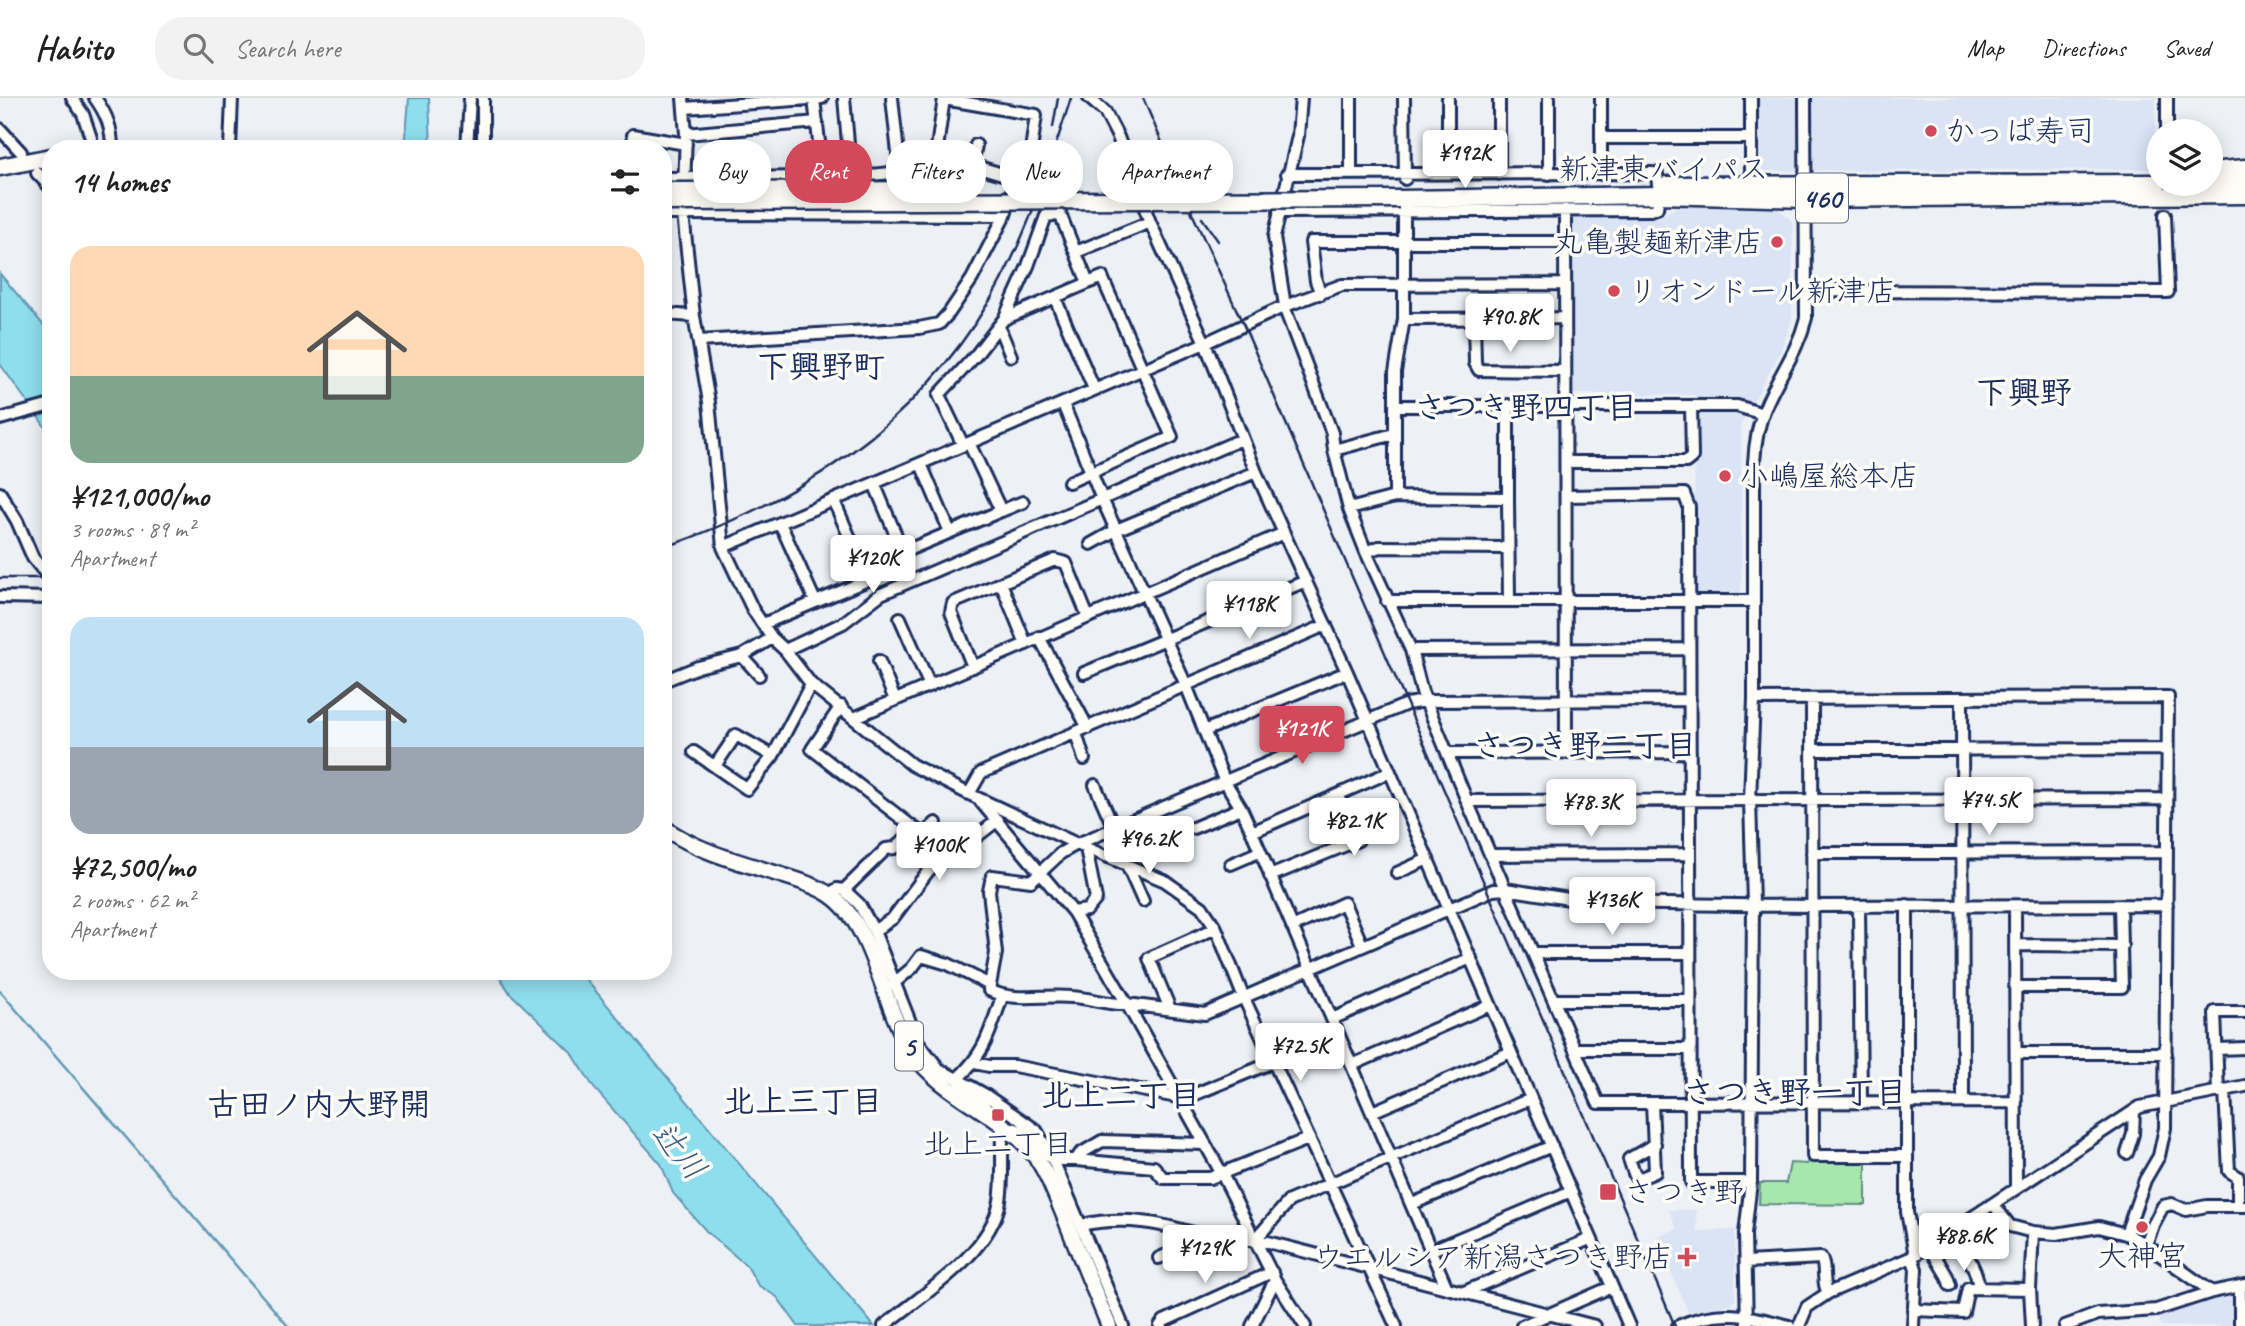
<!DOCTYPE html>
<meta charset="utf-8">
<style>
body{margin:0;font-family:Caveat,"Klee One",sans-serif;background:#f2f2f2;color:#222;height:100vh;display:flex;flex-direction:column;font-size:26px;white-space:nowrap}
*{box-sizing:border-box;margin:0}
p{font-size:23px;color:#767676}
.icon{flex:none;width:38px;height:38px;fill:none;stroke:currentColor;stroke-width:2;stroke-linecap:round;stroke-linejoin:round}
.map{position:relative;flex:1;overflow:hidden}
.side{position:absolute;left:42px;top:42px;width:630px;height:840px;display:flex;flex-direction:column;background:#fff;border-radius:28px;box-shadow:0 4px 18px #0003}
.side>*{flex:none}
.banner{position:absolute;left:693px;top:42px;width:665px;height:63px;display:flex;gap:14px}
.fabs{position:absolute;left:2146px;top:21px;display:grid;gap:14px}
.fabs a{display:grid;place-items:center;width:77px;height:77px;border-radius:50%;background:#fff;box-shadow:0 4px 18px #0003;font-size:35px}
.price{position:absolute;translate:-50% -60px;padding:0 16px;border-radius:7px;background:#fff;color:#222;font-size:23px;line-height:46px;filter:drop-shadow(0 2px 4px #0008)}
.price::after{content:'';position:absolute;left:50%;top:42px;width:21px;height:16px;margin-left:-10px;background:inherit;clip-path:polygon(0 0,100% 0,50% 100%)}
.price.current{background:#d1495b;color:#fff}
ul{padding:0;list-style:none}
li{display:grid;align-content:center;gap:14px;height:371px;padding:0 28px}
li span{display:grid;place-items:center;height:217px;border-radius:21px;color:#555}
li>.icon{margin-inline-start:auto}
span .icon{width:126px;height:126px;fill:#fffc;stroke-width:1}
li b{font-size:30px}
h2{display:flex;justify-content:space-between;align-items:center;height:84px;padding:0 28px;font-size:30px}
.pill{padding:0 24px;border-radius:28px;background:#fff;box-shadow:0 4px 18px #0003;font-size:24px;line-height:63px}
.pill.current{background:#d1495b;color:#fff}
header{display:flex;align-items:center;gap:42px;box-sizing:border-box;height:98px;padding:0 35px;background:#fff;border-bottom:2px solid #e0e0e0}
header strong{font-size:33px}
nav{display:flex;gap:38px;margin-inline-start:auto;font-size:24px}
.search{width:490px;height:63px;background:#f2f2f2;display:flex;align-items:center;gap:18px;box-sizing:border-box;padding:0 24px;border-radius:28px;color:#767676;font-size:26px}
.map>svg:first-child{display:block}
.built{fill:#dae4f5}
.green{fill:#a7e6ad;stroke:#618a86;stroke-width:2}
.water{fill:#8fdeed;stroke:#6198b4;stroke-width:2}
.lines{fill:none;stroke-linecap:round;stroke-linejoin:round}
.stream{stroke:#6198b4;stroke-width:2.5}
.minor-tunnel{stroke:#c3cad8;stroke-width:10;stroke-dasharray:10 5;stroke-linecap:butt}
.minor-casing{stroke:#1b2f5e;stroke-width:16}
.major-casing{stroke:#1b2f5e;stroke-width:19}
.highway-casing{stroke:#1b2f5e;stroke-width:21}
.minor{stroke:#fdfcf7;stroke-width:10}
.major{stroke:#fdfcf7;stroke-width:14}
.highway{stroke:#fdfcf7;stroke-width:16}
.rail{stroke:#1b2f5e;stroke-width:2.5}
.highway-bridge-casing{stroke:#1b2f5e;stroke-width:21;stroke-linecap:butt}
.highway-bridge{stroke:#fdfcf7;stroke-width:16}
.poi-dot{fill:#d1495b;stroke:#fdfcf7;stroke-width:2.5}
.labels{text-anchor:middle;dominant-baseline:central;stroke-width:7;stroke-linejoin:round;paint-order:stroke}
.shield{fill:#fdfcf7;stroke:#5f6c8c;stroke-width:2}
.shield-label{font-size:28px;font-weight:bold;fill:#1b2f5e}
.poi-label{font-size:30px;fill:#1b2f5e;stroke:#fdfcf7;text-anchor:start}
.street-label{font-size:30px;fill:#1b2f5e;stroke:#fdfcf7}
.neighbourhood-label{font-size:32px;font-weight:bold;fill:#1b2f5e;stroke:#fdfcf7}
.water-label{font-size:32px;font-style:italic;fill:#385b82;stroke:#fdfcf7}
</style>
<header>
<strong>Habito</strong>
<div class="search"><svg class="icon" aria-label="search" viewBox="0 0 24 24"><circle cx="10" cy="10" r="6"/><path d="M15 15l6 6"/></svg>Search here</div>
<nav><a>Map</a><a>Directions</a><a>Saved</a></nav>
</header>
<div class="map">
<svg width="2245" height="1228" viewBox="0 0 2245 1228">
<rect width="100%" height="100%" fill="#edf1f6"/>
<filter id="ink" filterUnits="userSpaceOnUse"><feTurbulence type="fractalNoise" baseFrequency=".0143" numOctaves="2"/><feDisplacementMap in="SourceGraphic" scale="14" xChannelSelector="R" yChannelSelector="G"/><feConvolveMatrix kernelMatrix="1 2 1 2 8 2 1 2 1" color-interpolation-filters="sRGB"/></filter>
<g filter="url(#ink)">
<path class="built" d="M1755 0H2156L2155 71 1755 73Z
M1774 107 1793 124 1792 222 1779 257 1741 326V493L1736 497H1697L1694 495V453L1695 297 1568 296 1569 124 1572 121 1658 120 1678 108Z
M1669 1112H1696L1697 1133 1735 1132V1202L1731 1206 1688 1214 1656 1139 1677 1131Z
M2236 1192 2237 1228H2160L2156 1212Z"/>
<path class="green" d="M1866 1061V1107L1759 1106 1760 1085H1786L1790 1065 1807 1066V1062Z"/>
<path class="water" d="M409 0H429L431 51H405Z
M0 176 51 236V337L0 266Z
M496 873H579L874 1228H798L777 1199 758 1187 747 1168 707 1134 673 1095 661 1066 594 990 572 955 510 895Z"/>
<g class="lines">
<path class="stream" d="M0 893 288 1228"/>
<path class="minor-tunnel" d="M2165 117 2167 86"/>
<g class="minor-casing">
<path id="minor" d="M72 0 83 16 91 40
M95 0C107 17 112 30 112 51
M683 0 686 36 683 116 694 218 709 304 723 449 753 512 772 540 785 552 811 586 912 667 969 696 1077 746 1165 783 1202 809 1216 830 1243 898 1396 1228
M844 0 851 79
M892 0 900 74
M1089 0 1105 14 1118 39 1150 124 1205 245 1256 374 1347 574 1629 1228
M1301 0 1298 38 1274 139 1286 214 1332 335 1334 352 1349 411 1395 399 1508 400V307
M1404 0 1405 81
M1448 0V76
M814 1 823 78
M944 1 1036 17 1029 66 1016 80
M685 10 822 0
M0 31 21 54
M2167 33V0
M686 36 817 24
M633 37 686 46
M1601 40H1751
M230 51 232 0
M467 51 470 0
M483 51V0
M972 67 976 47
M934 72 944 0
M37 75 51 90
M1751 75V0
M1287 76 1653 75 1657 76 1658 87
M1351 76V0
M1499 76V0
M1549 76V0
M1601 76V0
M663 80 851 79 972 67 1016 80 1005 117 972 181 949 215 939 226 919 230 699 243
M1565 112 1566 655
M1279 114 1651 112 1657 110 1659 97
M663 116 1005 117
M1076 154 1150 124
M1807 193 2168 194 2165 117
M1321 196 1316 183 1311 144H1565
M1055 200 1094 291
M663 216 694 218
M1004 221 1028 168 1046 118 1060 116 1088 185
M1404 221 1564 220
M1474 221 1475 265 1479 272 1563 273
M999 229 1011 258
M1063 306 1102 401 1186 587 1224 682 1241 710 1252 734 1446 1188
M1395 308H1737L1763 316
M0 321 51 307
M963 347 939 297 976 257 1004 221 1102 179 1172 339 1069 384
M1334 352 1394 336
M1566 364H1686L1692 359 1691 308
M921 366 950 434
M874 385 903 454 1001 413 969 345
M0 395 17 423 33 460 51 482
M1567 398 1684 396 1689 409 1691 1084H1751
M1395 399V274L1404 221V110
M1508 400 1509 502
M1349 411 1366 454
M1001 413 1023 404
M780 425 815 503
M1091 446 1116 432 1256 374
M723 449 1205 245 1285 208 1342 187 1565 186
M1508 450 1379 449 1366 454 1411 552 1422 594 1467 703 1598 1005 2016 1004
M1001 485 1026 546
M0 499 51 500
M1387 503H1754
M900 520 930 588
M763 526 868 482 834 403
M1039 539 1088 630
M785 552 843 525 881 496 1242 341
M1411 552 1689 551
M742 558 759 577
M879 563 895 602
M973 569 951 514 953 505 1055 462 1066 465 1088 519
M1084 575 1306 483
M663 583 698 569 742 558 772 540
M1754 601 2168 599 2165 1030 2159 1058 2145 1082 2126 1136
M1812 601 1813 1058H1907V807
M1962 601 1963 1004
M841 608 812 651 923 737 936 725
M856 619 1284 435
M1204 633 1347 574
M1076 635 1084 661
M1812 652 2167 651
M694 654 747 691 773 658 811 586
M1447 655 1690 654
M715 668 736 637 773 658
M1095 687 1114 730
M969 696 981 675 1326 527
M1467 703 2167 701
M981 704 1073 814 1127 906 1222 1076 1275 1182 1305 1228
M1193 730 1241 710
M1252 734 1390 674
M1812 755 2167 754
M1491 757 1690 756
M1231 766 1259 754
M1127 767 1143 803
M1397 775 1428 761
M1270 778 1358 742 1338 698
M844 792 886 751 895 750 916 731
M829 796 837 791 844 792 859 806 874 833 918 944 939 971 984 996 1036 1032 1053 1062 1123 1228
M1859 808 1861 1004
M2015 808 2016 1089
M1073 814 1087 812 1096 801 1086 750
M1292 829 1344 805 1362 847
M874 833 893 820 929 772 967 746 998 722
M2016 847 2122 848
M1534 855H1690
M893 886 912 870 921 858 948 866 990 887 989 892C1014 905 1045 896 1072 899 1091 900 1108 907 1127 906L1205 916 1493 792 1505 791 1595 805 1811 808 2167 807
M990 887 996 855 989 793 992 778 1031 783 1061 755 1077 746 1407 606 1425 603 1690 602
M2016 889H2122L2120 807
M1554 902H1690
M1170 911 1149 860 1216 830
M1332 921 1471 860
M1575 951H1690
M2217 951 2245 950
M2016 955H2166
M975 965 989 968H1014L1177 999 1193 997 1273 964
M1352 967 1490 907
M2225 992 2229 1073 2238 1079V1106
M2218 994 2215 914H2245
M1652 1005 1655 1074 1641 1080 1635 1078 1629 1061 1655 1046
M987 1011 957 981C986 954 989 935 1002 899
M1372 1014 1511 954
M2127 1055 2133 1036 2134 1013
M1907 1058V1114L1915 1157
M1076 1062 1080 1056 1102 1043 1204 1046
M1412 1106 1552 1048
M1993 1106 2010 1128 2033 1134 2056 1136 2099 1129 2126 1136 2146 1147 2212 1194
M1081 1127C1100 1123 1123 1122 1142 1124 1179 1127 1218 1148 1256 1141L1595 1228
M1951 1133C1964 1152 1976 1167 1979 1190
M1256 1141 1289 1103 1530 1001
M2146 1147 2153 1127 2163 1108 2172 1106 2186 1112 2207 1108H2245
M1929 1148 1947 1178 1950 1187
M1432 1152 1569 1094
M1912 1159 1916 1171 1913 1228
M1159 1160 1211 1138
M1746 1164 1821 1160C1827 1172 1821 1184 1828 1195
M1464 1194 1590 1141
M1913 1212 1963 1214 1968 1190 2030 1191
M884 1228C923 1196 991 1155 1000 1103 1004 1078 1001 1052 1002 1027L1025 1034 1053 1062H1076L1154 1069 1163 1080H1210L1308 1041
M1160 1228 1164 1223 1272 1174
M1252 1228 1275 1182
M1522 1228 1611 1189
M1678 1228C1720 1210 1747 1217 1789 1228
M1747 1228 1745 1136 1751 1084 1753 806 1750 702 1754 601V365C1755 344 1758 325 1767 305 1780 275 1797 255 1806 220L1805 0
M1799 1228 1807 1209 1828 1195 1912 1159 2134 1013 2140 1009 2245 988
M2032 1228 2030 1191 2033 1134
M2065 1228 2098 1216 2156 1212 2212 1194 2245 1187
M2240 1228V1188"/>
</g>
<g class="major-casing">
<path id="major" d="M663 729C698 754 740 764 781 777 797 782 815 787 830 797 875 827 882 911 913 955 942 997 998 1014 1031 1053 1047 1072 1055 1097 1065 1120 1079 1156 1094 1192 1109 1228"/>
</g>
<g class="highway-casing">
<path id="highway" d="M0 69 51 59
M2210 73 2245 70
M2210 84H2245
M1667 87 2158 85
M1399 101 1659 97 1806 101 2245 97"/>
</g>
<use href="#minor" class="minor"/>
<use href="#major" class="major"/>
<use href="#highway" class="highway"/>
<path class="rail" d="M1143 0 1193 117 1244 228 1675 1228
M1053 29 1058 0
M1202 120 1218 143
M663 450C802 401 913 330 990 202 1027 140 1049 68 1071 0
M0 480H51"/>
<g class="highway-bridge-casing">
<path id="highway-bridge" d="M663 93 969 92
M663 104 1399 101"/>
</g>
<use href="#highway-bridge" class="highway-bridge"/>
</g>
</g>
<g class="poi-dot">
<circle cx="1931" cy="33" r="7"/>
<circle cx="1777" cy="144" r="7"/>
<circle cx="1614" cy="193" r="7"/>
<circle cx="1725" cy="378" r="7"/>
<rect x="991" y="1010" width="14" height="14" rx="3.5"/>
<rect x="1599" y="1085" width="18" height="18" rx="3.5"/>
<circle cx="2142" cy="1129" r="7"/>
<path d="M1683.5 1148.5h7v7h7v7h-7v7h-7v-7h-7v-7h7z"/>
</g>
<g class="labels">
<g class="shield">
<rect x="1796" y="75.5" width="52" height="49" rx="5"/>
<rect x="895" y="923.5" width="28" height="49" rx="5"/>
</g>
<g class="shield-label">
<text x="1822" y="100">460</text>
<text x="909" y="948">5</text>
</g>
<g class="poi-label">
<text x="1945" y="33">かっぱ寿司</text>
<text x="1763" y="144" text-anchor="end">丸亀製麺新津店</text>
<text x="1628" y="193">リオンドール新津店</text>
<text x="1739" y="378">小嶋屋総本店</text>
<text x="998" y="1046" text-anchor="middle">北上二丁目</text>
<text x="1624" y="1094">さつき野</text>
<text x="2142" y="1158" text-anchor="middle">大神宮</text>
<text x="1673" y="1159" text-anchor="end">ウエルシア新潟さつき野店</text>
</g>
<g class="street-label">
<text x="1664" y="71">新津東バイパス</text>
</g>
<g class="neighbourhood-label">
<text x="821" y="268">下興野町</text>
<text x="2024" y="294">下興野</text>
<text x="1526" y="309">さつき野四丁目</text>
<text x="1585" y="647">さつき野二丁目</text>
<text x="1795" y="994">さつき野一丁目</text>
<text x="1121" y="997">北上二丁目</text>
<text x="803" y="1003">北上三丁目</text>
<text x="319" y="1006">古田ノ内大野開</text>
</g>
<g class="water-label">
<text transform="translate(679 1053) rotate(50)">辻川</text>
</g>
</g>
</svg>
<div class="fabs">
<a><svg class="icon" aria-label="layers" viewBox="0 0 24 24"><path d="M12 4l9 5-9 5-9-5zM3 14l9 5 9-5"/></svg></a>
</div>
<b class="price" style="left:1465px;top:92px">¥192K</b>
<b class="price" style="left:1510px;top:256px">¥90.8K</b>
<b class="price" style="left:873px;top:497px">¥120K</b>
<b class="price" style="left:1249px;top:543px">¥118K</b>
<b class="price current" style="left:1302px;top:668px">¥121K</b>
<b class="price" style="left:1989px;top:739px">¥74.5K</b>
<b class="price" style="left:1591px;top:741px">¥78.3K</b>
<b class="price" style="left:1354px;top:760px">¥82.1K</b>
<b class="price" style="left:1149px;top:778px">¥96.2K</b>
<b class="price" style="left:939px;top:784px">¥100K</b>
<b class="price" style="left:1612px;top:839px">¥136K</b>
<b class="price" style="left:1300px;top:985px">¥72.5K</b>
<b class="price" style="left:1964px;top:1175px">¥88.6K</b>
<b class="price" style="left:1205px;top:1187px">¥129K</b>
<div class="banner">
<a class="pill">Buy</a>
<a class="pill current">Rent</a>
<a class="pill">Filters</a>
<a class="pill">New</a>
<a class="pill">Apartment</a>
</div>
<section class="side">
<h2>14 homes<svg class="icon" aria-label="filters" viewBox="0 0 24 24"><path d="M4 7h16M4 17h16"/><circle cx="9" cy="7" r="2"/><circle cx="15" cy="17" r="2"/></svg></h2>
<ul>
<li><span style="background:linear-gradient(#ffd9b3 60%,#7fa58c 0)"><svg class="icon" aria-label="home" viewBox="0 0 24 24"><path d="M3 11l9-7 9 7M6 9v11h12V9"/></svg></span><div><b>¥121,000/mo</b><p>3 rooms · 89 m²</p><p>Apartment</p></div></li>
<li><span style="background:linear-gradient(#bfe0f5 60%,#9aa5b1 0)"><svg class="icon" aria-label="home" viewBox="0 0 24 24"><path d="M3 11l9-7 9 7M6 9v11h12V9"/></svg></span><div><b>¥72,500/mo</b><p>2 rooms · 62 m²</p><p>Apartment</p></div></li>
</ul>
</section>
</div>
